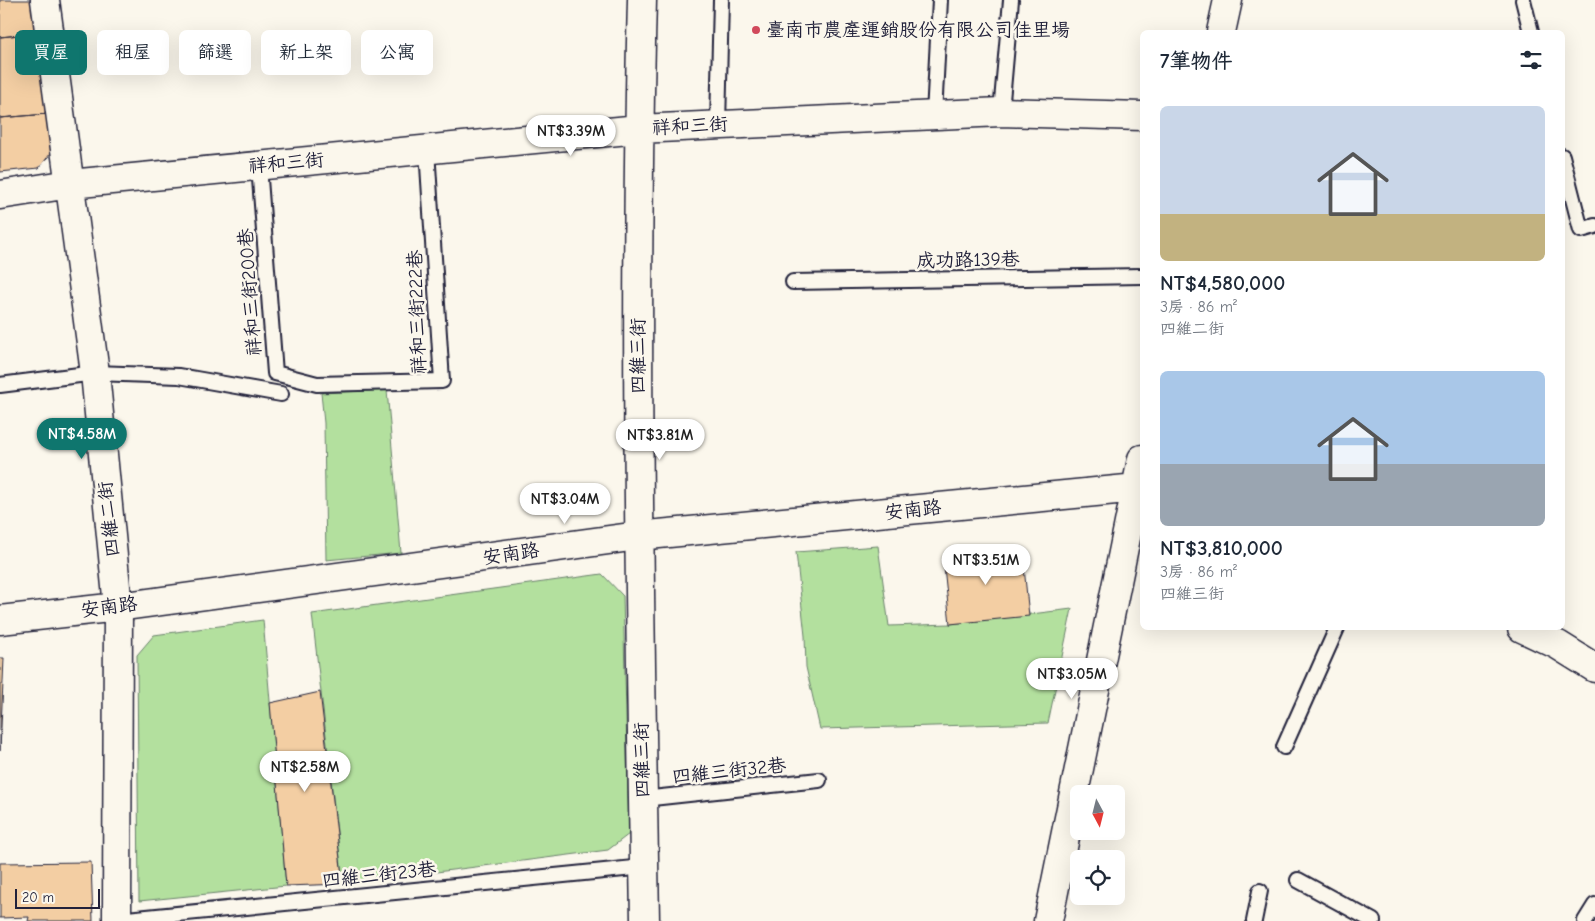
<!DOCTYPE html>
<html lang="zh-TW">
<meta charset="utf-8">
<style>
body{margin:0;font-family:"Comic Neue","LXGW WenKai TC",sans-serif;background:#f6f6f7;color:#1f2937;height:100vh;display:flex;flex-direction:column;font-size:19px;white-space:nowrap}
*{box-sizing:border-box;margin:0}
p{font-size:16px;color:#747a83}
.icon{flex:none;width:28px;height:28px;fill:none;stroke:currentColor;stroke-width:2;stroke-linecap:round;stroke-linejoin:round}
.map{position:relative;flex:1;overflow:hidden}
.sheet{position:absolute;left:1140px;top:30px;width:425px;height:600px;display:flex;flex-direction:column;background:#fff;border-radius:8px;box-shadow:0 5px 20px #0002}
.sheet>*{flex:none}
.banner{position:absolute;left:15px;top:30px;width:475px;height:45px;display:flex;gap:10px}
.needle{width:32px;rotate:173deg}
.tools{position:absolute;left:1070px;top:785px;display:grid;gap:10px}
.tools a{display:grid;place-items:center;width:55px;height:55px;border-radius:8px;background:#fff;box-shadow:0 5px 20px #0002;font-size:25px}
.scale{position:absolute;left:15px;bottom:12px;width:85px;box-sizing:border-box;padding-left:5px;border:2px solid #22223b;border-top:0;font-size:14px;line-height:18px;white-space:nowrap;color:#22223b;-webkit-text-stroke:4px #fbf7ec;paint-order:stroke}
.price{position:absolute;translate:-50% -42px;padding:0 11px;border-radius:18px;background:#fff;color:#222;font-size:16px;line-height:32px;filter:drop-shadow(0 1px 2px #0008)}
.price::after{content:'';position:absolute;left:50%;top:30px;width:15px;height:11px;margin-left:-8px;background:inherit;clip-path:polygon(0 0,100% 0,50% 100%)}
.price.on{background:#0f766e;color:#fff}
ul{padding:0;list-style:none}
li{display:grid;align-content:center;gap:10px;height:265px;padding:0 20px}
li span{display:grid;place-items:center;height:155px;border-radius:8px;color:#555}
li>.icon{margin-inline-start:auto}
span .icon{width:90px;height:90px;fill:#fffc;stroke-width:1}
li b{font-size:21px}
h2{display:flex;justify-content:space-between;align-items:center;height:60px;padding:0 20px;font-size:21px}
.chip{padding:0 18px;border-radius:8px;background:#fff;box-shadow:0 5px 20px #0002;font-size:18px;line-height:45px}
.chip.on{background:#0f766e;color:#fff}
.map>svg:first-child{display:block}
.green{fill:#b3e09e;stroke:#6a816c}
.building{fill:#f3cea3;stroke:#22223b}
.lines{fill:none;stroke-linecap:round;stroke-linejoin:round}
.lane-casing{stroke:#22223b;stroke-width:18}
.street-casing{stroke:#22223b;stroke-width:31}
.lane{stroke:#fbf7ec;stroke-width:14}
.street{stroke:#fbf7ec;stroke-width:28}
.poi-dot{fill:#d1495b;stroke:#fbf7ec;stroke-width:2}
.labels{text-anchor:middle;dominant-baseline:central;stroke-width:5;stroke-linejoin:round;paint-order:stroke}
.poi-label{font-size:19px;fill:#22223b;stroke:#fbf7ec;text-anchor:start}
.street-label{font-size:19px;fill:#22223b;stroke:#fbf7ec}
</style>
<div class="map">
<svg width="1595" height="921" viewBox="0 0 1595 921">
<rect width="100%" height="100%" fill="#fbf7ec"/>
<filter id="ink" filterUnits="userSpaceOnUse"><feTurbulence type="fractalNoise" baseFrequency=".02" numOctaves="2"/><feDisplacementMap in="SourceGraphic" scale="10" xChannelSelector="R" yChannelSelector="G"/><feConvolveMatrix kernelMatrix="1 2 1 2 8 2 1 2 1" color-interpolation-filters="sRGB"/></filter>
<g filter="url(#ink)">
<path class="green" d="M387 390 401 553 326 560 324 423 321 393Z
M878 546 889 626 950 624 1072 609 1048 723 820 729 806 667 805 636 796 552Z
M602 574 623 596 629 834 608 850 343 884 312 614Z
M263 620 286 886 139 901 137 655 154 635Z"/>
<path class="building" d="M0 0H36L39 33 0 37Z
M39 33 47 114 0 118V37Z
M47 114 51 153 39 168 0 172V118Z
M1022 548 1029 616 950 624 943 557Z
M0 658H4L0 751Z
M320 692 343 884 286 886 270 703Z
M91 862 93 921H28L29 917 0 918V863Z"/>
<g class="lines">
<g class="lane-casing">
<path id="lane" d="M1523 0 1531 32
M1001 112 1011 0
M934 115 940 0
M718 125 721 0
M1562 156 1581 230 1595 226
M259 166 275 373 317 384 442 381 427 150
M793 282 1142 276
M0 385 95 373 179 376 281 394
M1284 747 1337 628
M643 799 819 780
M1298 880 1373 921
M117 920 644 867
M1254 921 1260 891
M1585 921 1595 905"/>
</g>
<g class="street-casing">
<path id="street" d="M45 0 95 373 118 607 117 921
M642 0C634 307 640 614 645 921
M1221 32 1228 0
M0 195 70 184 639 129 1001 112 1142 116
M0 620 118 607 638 536 1137 488 1142 489
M1522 628 1558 645 1595 668
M1048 921 1142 459"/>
</g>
<use href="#lane" class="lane"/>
<use href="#street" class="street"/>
</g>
</g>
<circle class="poi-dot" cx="756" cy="30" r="5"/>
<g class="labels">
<g class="poi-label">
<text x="766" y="30">臺南市農產運銷股份有限公司佳里場</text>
</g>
<g class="street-label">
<text transform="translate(690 126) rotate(-3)">祥和三街</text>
<text transform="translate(286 163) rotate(-5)">祥和三街</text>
<text transform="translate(968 260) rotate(-1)">成功路139巷</text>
<text transform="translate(250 292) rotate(-94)">祥和三街200巷</text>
<text transform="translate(417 312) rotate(-92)">祥和三街222巷</text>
<text transform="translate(638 356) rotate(-90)">四維三街</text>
<text transform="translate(913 510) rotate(-6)">安南路</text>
<text transform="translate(109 519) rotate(-96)">四維二街</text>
<text transform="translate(511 554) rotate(-8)">安南路</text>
<text transform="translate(109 607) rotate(-7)">安南路</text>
<text transform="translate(642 760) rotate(-91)">四維三街</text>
<text transform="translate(729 771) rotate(-6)">四維三街32巷</text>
<text transform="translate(379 875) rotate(-6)">四維三街23巷</text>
</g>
</g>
</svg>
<div class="tools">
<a><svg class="needle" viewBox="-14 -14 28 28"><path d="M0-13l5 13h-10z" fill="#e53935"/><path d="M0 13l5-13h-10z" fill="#747a83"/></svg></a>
<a><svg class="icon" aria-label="locate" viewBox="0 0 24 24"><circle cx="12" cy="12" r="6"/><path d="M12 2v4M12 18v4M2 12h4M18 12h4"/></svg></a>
</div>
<div class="scale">20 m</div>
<b class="price" style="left:571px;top:157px">NT$3.39M</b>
<b class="price on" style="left:82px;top:460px">NT$4.58M</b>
<b class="price" style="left:660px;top:461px">NT$3.81M</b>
<b class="price" style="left:565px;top:525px">NT$3.04M</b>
<b class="price" style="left:986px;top:586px">NT$3.51M</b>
<b class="price" style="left:1072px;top:700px">NT$3.05M</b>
<b class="price" style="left:305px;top:793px">NT$2.58M</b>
<div class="banner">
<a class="chip on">買屋</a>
<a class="chip">租屋</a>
<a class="chip">篩選</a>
<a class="chip">新上架</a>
<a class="chip">公寓</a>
</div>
<section class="sheet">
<h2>7筆物件<svg class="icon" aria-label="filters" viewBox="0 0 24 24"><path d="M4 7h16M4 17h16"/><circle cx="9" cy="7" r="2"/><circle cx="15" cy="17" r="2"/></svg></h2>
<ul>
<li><span style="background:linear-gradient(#c9d6e8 70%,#c2b280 0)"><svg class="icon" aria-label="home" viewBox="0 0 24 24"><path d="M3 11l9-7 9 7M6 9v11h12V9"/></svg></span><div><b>NT$4,580,000</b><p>3房 · 86 m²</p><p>四維二街</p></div></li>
<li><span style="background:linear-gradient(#a9c7e8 60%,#9aa5b1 0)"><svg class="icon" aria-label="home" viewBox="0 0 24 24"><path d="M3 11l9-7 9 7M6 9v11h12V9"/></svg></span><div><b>NT$3,810,000</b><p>3房 · 86 m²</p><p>四維三街</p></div></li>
</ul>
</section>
</div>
